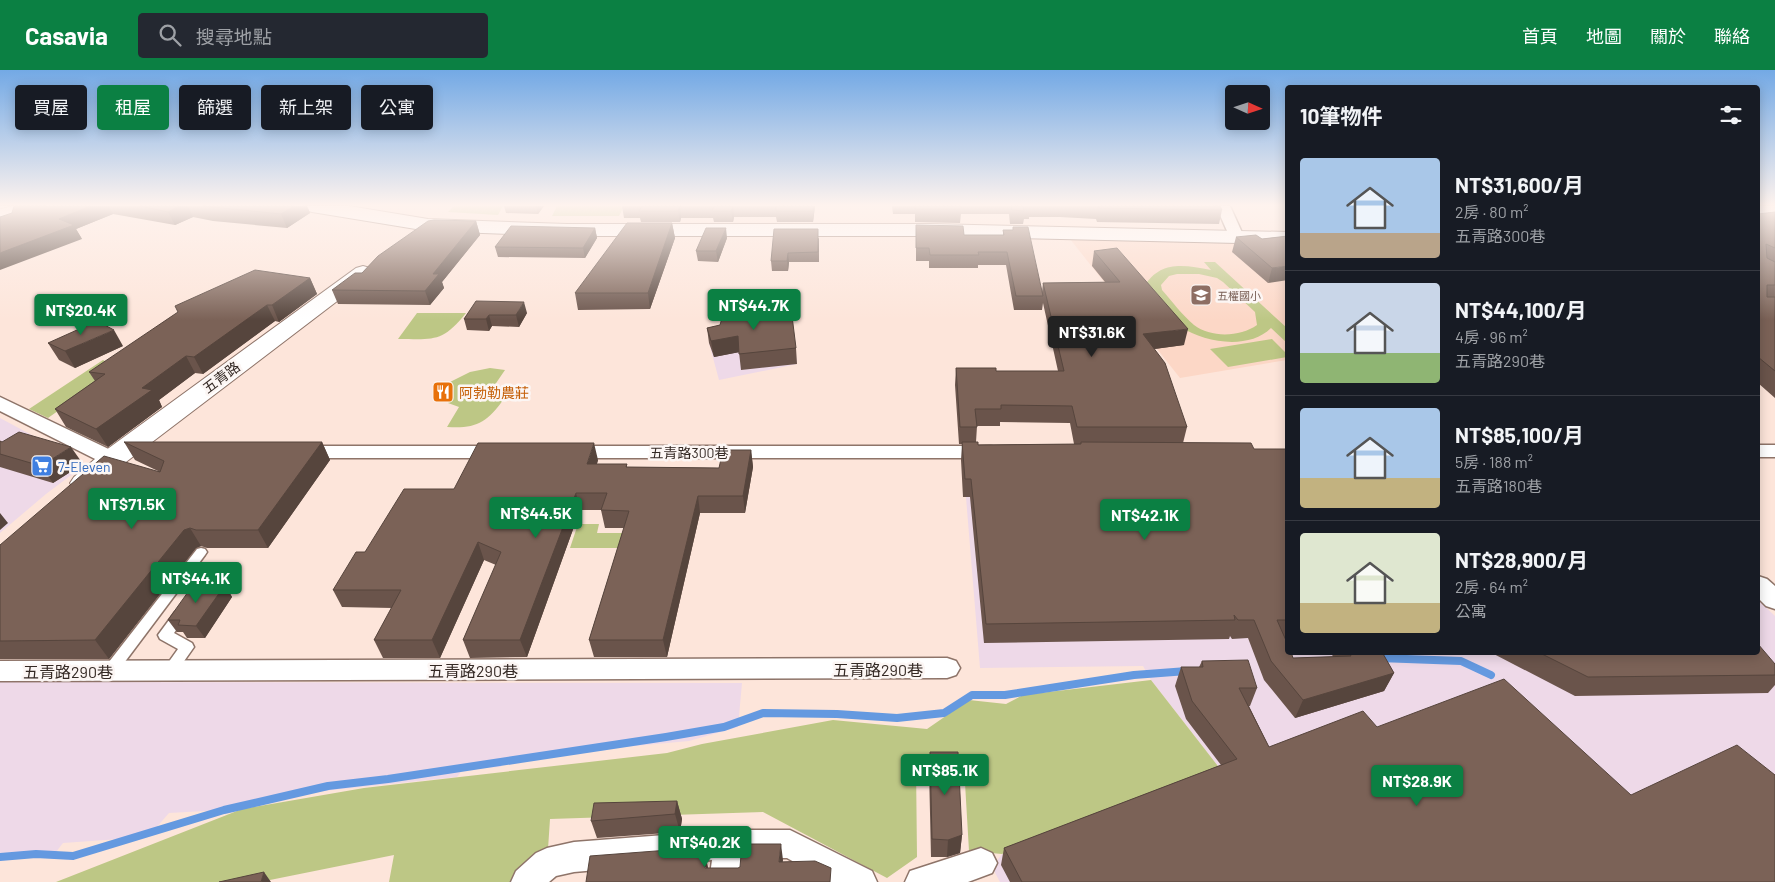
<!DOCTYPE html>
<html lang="zh-TW">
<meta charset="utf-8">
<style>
body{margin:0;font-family:Barlow,"Noto Sans TC",sans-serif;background:#242831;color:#f1f3f6;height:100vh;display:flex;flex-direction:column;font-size:19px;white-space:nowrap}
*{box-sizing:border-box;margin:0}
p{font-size:16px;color:#9ea1a6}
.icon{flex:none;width:28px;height:28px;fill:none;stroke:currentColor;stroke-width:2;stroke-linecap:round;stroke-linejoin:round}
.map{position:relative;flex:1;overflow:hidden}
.details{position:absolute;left:1285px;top:15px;width:475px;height:570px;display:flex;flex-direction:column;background:#171b24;border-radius:5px;box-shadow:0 2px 12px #0003}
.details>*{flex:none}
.banner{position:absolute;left:15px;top:15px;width:475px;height:45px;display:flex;gap:10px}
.needle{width:32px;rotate:93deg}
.tools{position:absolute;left:1225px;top:15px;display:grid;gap:10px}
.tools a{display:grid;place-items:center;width:45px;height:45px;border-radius:5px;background:#171b24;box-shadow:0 2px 12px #0003;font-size:25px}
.price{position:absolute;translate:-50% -42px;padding:0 11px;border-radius:5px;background:#0b8043;color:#fff;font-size:16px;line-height:32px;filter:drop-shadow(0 1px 2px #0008)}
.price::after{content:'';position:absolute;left:50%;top:30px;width:15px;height:11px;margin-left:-8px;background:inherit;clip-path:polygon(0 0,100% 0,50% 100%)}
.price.active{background:#222;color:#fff}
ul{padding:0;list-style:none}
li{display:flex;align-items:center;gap:15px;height:125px;padding:0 15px}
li+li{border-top:1px solid #363941}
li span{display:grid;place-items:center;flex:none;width:140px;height:100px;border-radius:5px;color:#555}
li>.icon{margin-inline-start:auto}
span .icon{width:60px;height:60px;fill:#fffc;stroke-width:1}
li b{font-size:21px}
h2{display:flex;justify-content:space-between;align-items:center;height:60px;padding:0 15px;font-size:21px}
.tag{padding:0 18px;border-radius:5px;background:#171b24;box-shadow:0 2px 12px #0003;font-size:18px;line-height:45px}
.tag.active{background:#0b8043;color:#fff}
header{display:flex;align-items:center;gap:30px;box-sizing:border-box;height:70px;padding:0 25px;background:#0b8043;color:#fff}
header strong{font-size:24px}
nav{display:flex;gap:28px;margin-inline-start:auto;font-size:18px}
.search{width:350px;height:45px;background:#242831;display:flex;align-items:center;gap:12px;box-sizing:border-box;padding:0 18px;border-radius:5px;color:#9ea1a6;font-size:19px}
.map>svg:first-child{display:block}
.built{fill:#fcd7c6}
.industrial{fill:#eed9e8}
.green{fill:#bdc785;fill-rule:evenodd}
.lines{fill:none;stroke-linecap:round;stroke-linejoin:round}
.stream{stroke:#6499e0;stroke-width:8}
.lane-casing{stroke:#8e7469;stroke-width:3}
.street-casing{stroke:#8e7469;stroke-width:3}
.secondary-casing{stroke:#8e7469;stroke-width:2}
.lane{fill:#fff;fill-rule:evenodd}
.street{fill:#fff;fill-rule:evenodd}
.secondary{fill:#fff;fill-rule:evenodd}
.wall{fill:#6a544b;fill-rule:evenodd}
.shaded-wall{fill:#56453d}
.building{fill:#7b6257;stroke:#56453d}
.labels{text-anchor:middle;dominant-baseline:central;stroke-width:5;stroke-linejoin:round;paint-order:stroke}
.far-education-label{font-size:11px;fill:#785e54;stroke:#fcf6f4;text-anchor:start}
.street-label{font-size:14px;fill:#342924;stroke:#fcf6f4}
.food-label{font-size:14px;fill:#c56008;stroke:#fcf6f4;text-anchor:start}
.shop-label{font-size:14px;fill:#366cbe;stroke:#fcf6f4;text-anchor:start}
.near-street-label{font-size:16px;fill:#342924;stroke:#fcf6f4}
</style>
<header>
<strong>Casavia</strong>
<div class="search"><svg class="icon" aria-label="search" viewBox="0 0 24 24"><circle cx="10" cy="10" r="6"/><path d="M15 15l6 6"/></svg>搜尋地點</div>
<nav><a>首頁</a><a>地圖</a><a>關於</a><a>聯絡</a></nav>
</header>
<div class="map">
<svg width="1775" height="812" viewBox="0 0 1775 812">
<rect width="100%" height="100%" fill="#fde5da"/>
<path class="built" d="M1070 169 1245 173 1287 209V290L1180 308Z"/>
<path class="industrial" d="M772 259 793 262 797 294 719 310 709 273Z
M0 348 86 394 46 424 0 463Z
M963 391 1287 392 1288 582H1758V530L1775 546V812H1000L992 797 1002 784 1221 700 1151 610 1143 596 980 598Z
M0 612 742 613 738 657 689 671 504 688 501 697 463 699 457 707 266 727 242 739 169 743 148 767 63 773 56 782 0 783Z"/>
<path class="green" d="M454 136H503L498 145 448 142Z
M557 136H624L619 146H552Z
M1204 192H1215L1287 258V273L1271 258C1249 280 1205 273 1181 257 1168 249 1155 228 1144 217 1160 190 1184 195 1211 200ZM1177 204H1199L1217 208 1223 212 1255 242 1257 255C1240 267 1211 268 1194 255 1182 245 1172 231 1162 220L1161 215 1169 206Z
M417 243H466C442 273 434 269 398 269Z
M1272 269 1287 284V287L1228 297 1210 279Z
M103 290 118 298 48 348 29 339Z
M490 298 505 300 492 319 503 330C487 353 475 359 447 357L459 337 448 333V313L470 302Z
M578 454H599L597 463H627L622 478H570Z
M1151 610 1221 700 1002 784 969 781 964 696 916 695 917 787 887 808 763 742 550 749 548 779 514 812H389L394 785 260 812H56L242 739 364 718 667 683 702 674 833 650 927 659 969 630 1006 634 1023 625Z"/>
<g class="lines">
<path class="stream" d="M1379 588 1461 591 1491 605
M0 787 36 784 73 786 224 740 328 716 388 709 666 667 724 657 763 643 837 644 897 648 944 643 972 625H1005L1134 605 1187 601"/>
<g class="lane-casing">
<path id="lane" d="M0 136H10L0 139Z
M201 478 205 479 207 482 205 485 115 605 110 607 105 605 103 601 105 597 197 479Z
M180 540 185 542 187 545 174 563 192 573 194 577 175 604 170 606 165 604 163 600 178 579 160 569 158 565 175 542Z"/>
</g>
<g class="street-casing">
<path id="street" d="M12 136H44L42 139 0 147V139Z
M1216 136H1230L1244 167 1241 170H1231Z
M0 327 119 384 122 389 119 394 112 396 105 394 0 341Z
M1758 375H1775V387H1758Z
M298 376H502L509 377 512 382 509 387 502 388H298L291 387 288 382 291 377Z
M568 376H990L997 377 1000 382 997 387 990 388H568L561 387 558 382 561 377Z
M1758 506 1767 509 1775 516V539L1766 536 1758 528Z
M947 588 956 591 960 598 956 605 947 608 0 611V591Z
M729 760H790L872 801 877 812H830L787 788H743L741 812H709L712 790 574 802 556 806 549 812H511L516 801 536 783 547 778 574 772Z
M981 778 992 783 997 793 992 803 968 812H905L910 801Z"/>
</g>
<g class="secondary-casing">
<path id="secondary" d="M303 136H349L428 149 567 154H930L1288 162V174L930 166H567L428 161 312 142 305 140Z
M1758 136H1775V147L1758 146Z
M363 196 370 198 373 202 370 206 122 395C107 408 95 425 74 419L70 413 74 407 102 383 356 198Z"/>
</g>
<use href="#lane" class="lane"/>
<use href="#street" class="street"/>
<use href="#secondary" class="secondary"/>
</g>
<path class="wall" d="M14 136H307L310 143 287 158 213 151 193 147 175 155 113 144 76 159 82 169 12 143Z
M504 136H544L538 144 506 143Z
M622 136H815L813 152H777L776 147H734L733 152H714L713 148H681L680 152H641L640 148H624Z
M892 136H1220L1222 140 1219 154 1097 152 1096 149 1060 147H1029V149H1024L1023 154H1010L1009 144H961L960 153 915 152V144H893Z
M1775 142V328L1758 313V144Z
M476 151 480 165 442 212 444 218 430 235 338 234 332 220 362 203Z
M672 153 675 168 650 239 578 240 575 223Z
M916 155 964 165H1003V160H1013V157L1042 222 1043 213 1105 212 1092 196 1094 181 1184 275 1154 279 1187 357 1183 373 1254 379H1288V568H1285L1293 588 1333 587 1331 582H1382L1394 603 1384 621 1295 648 1264 610 1248 568 1232 569 1230 566 1229 569 984 573 970 427H963L961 390 962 374H959L955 315 956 298 996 301H1058L1043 233 1042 240H1014L1006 195H978V198H929V191H916ZM1000 352 1070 353 1074 374 978 375 976 372 977 356H1000Z
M595 158 597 168 585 188 498 187 495 177Z
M1288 166 1268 213 1232 182 1236 167 1262 169Z
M727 168 718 192 698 191 696 181Z
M819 168V192H789L788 201H772L771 191Z
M310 208 317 224 279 252 275 251 203 304 195 303 159 330 162 337 108 377 66 357 55 339 95 311 89 302Z
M476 231 527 243 519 257 492 256 489 261 467 260 464 249Z
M749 249 796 278 797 294 741 300 739 282 714 287 709 273 707 258Z
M48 273 123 276 75 298 59 290Z
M0 371 2 372 83 394 53 413 0 397Z
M124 372H322L330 390 268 478H207L201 476 196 478 109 589H0V475L158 401 135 390Z
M751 380 753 397 745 443H700L667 587H594L589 570 624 458H605L601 440H580L527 587 470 588 463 570 496 495 484 490 440 588H383L374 570 392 538 342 537 333 520 365 482 454 419 598 390 597 394H627V397L719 398Z
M225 515 232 527 205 568H187L183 562H177L168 550Z
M1490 582H1758L1775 594V615L1768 623 1575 626Z
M1202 591 1257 618 1250 636H1249L1269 677 1377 657 1631 725 1775 812H1010L1001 795 1004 778 1221 695 1186 649 1175 616 1181 597H1199Z
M930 682 962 765 960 783 947 787H931L929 700Z
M677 731 682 749 680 762 597 768 591 751Z"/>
<path class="shaded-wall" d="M90 136H109L113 144 76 159 82 169 0 200V183L59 149Z
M179 136H188L193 147 175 155 168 142Z
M294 136H307L310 143 287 158 281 144Z
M536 136H544L538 144Z
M680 136 681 148 680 152 678 141Z
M733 136 734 147 733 152 731 141Z
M813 136H815L813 152Z
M476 151 480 165 442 212 444 218 430 235 425 221 433 204Z
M672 153 675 168 650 239 648 223Z
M595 158 597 168 585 188 583 178Z
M726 158 727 168 718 192 716 181Z
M788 183 789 192 788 201 787 191Z
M1288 196V210L1268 213 1272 198Z
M310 208 317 224 279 252 272 235Z
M524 232 527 243 519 257 516 245Z
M747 234 749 249 744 250Z
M267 235 275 251 203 304 194 287Z
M489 245 492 256 489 261 486 249Z
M1188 259 1184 275 1140 281 1143 264Z
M114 260 123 276 75 298 65 281Z
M738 266 740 282 714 287 711 271Z
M186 286 195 303 159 330 162 337 108 377 96 359 142 318Z
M322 372 330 390 268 478 258 460Z
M594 373 598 390 591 411 587 394Z
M71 377 83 394 53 413 41 396Z
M751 380 753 397 745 443 743 426Z
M576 423 580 440 527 587 520 570Z
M698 426 700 443 667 587 663 570Z
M0 443 8 453 0 460Z
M190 458 201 476 196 478 109 589 95 570 184 460Z
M478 472 484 490 440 588 432 570Z
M225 515 232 527 205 568 196 556Z
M1394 603 1384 621 1295 648 1303 630Z
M677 731 682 749 680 762 675 744Z
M962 765 960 783 947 787 948 770Z
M781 774 783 790 781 808 779 792Z
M705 785 709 801 704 796Z
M264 802 271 812H261Z"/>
<path class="building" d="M14 136H90L59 149 74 155 0 183V147L12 143Z
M140 136H179L168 142Z
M203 136H294L281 144Z
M642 136H681H680L678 141H639Z
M714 136H733L731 141H712Z
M776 136H813V141H776Z
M915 136H961V139H915Z
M1011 136H1023L1024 141 1012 140Z
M1098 136H1220L1222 140 1099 138Z
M1775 142V178L1766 174 1767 188 1775 192V215H1767V227H1775V301L1758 287V144Z
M434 150 476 151 433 204H439L425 221 332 220 355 203H362L378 186 428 151Z
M627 153H672L648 223H575Z
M916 155 963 156 964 165H1004L1003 160H1013V157H1028L1043 226H1016L1007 182H978L979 185H930L929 178H916Z
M511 156 595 158 583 178 495 177Z
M706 158H726L716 181H696Z
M774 159H818V182L788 183 787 191H771Z
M1256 165 1262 169 1288 166V196L1272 198 1236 167Z
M1117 178 1188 259 1143 264 1165 293 1187 357H1077L1072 336 1001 335V339H975L977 357H960L956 298H996V301H1064L1043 213 1120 212 1094 181Z
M255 200 310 208 272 235H267L194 287 186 286 142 318 152 320 96 359 55 339 105 304 89 302 178 242 175 236Z
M476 231 524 232 516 245H489L486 249H464Z
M726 234H747L744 250 792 246 796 278 739 284 738 266 711 271 707 258 720 255Z
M97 251 114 260 65 281 48 273Z
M19 362 71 377 41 396 0 384V371L2 372Z
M124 372H322L258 460H196L190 458 184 460 95 570 0 571V475L104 386 160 402 164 391Z
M962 372H978V375L1081 374V372L1251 373 1254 379H1288V550H1277L1288 575V582H1291L1293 588 1351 586 1349 582H1382L1394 603 1303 630 1271 591 1254 550H1238L1234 545 1235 550 986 554 971 409H965Z
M478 373H594L587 394H627L626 397 719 398 723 380H751L743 426H698L663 570H589L629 441 601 440 607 423H576L520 570H463L501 482 478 472 432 570H374L401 520H333L356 482H365L404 419H454Z
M193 515H225L196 556 178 555 180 550H168Z
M1758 574 1775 594V605L1588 607 1538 582H1758Z
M1248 590 1257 618H1239L1269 677 1363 641 1377 657 1504 609 1631 725 1737 675 1775 705V812H1022L1004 778 1237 689 1192 631 1181 597H1203L1202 591Z
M930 682H958L962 765 948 770 932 769Z
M677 731 675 744 591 751 594 733Z
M742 774H781L779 792 815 791 831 798 830 812H586L590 786 669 780 668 786 705 785 704 796 705 798H738L740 797Z
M264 802 261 812H219Z"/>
<linearGradient id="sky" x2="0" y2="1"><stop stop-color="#73a9e5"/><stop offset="0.54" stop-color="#fef3ee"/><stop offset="1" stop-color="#fef3ee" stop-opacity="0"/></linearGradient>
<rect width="1775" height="250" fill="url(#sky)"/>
<defs>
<g id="school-square" transform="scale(1.125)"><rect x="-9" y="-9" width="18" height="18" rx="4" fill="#8d6e63" stroke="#fcf6f4"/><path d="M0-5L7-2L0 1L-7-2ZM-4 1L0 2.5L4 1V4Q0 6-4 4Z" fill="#fff"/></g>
<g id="restaurant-square" transform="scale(1.125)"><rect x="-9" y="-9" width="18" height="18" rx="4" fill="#e8710a" stroke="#fcf6f4"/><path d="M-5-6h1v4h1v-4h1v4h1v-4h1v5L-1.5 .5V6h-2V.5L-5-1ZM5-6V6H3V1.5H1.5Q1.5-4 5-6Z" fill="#fff"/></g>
<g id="supermarket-square" transform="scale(1.125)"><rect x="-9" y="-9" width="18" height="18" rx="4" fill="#3f7fe0" stroke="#fcf6f4"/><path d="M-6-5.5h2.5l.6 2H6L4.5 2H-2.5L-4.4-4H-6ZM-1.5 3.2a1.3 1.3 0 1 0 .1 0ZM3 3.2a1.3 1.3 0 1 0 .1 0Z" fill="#fff"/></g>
</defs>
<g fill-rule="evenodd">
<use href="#school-square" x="1201" y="225"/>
<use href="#restaurant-square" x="443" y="322"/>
<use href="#supermarket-square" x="42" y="396"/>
</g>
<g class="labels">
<g class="far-education-label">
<text x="1217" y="225">五權國小</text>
</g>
<g class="street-label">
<text transform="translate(221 307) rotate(-37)">五青路</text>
<text x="689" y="382">五青路300巷</text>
</g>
<g class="food-label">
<text x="459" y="322">阿勃勒農莊</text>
</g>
<g class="shop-label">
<text x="58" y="396">7-Eleven</text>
</g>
<g class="near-street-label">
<text x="878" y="599">五青路290巷</text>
<text x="473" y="600">五青路290巷</text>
<text x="68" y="601">五青路290巷</text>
</g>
</g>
</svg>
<div class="tools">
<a><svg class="needle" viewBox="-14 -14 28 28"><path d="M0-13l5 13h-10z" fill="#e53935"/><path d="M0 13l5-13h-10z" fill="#9ea1a6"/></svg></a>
</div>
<b class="price" style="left:754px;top:261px">NT$44.7K</b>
<b class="price" style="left:81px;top:266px">NT$20.4K</b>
<b class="price active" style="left:1092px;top:288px">NT$31.6K</b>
<b class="price" style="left:132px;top:460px">NT$71.5K</b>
<b class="price" style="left:536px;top:469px">NT$44.5K</b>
<b class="price" style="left:1145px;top:471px">NT$42.1K</b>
<b class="price" style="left:196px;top:534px">NT$44.1K</b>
<b class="price" style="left:945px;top:726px">NT$85.1K</b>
<b class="price" style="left:1417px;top:737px">NT$28.9K</b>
<b class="price" style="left:705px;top:798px">NT$40.2K</b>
<div class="banner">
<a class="tag">買屋</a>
<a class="tag active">租屋</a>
<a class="tag">篩選</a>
<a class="tag">新上架</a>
<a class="tag">公寓</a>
</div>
<section class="details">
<h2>10筆物件<svg class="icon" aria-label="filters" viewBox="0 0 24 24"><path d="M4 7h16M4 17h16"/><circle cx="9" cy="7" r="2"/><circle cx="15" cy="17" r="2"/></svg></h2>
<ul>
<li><span style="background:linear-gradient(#a9c7e8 75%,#b9a48a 0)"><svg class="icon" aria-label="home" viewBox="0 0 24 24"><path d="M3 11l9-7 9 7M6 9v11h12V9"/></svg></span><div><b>NT$31,600/月</b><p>2房 · 80 m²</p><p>五青路300巷</p></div></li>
<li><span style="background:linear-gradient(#c9d6e8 70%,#8fb573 0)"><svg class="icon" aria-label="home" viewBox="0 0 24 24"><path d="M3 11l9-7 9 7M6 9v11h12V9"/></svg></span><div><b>NT$44,100/月</b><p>4房 · 96 m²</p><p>五青路290巷</p></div></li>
<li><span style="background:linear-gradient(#a9c7e8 70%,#c2b280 0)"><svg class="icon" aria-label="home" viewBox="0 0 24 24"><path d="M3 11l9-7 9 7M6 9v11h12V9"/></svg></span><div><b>NT$85,100/月</b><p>5房 · 188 m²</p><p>五青路180巷</p></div></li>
<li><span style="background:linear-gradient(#dfe7d0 70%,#c2b280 0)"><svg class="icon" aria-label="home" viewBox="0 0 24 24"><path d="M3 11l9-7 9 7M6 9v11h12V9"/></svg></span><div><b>NT$28,900/月</b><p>2房 · 64 m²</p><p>公寓</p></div></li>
</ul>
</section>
</div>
